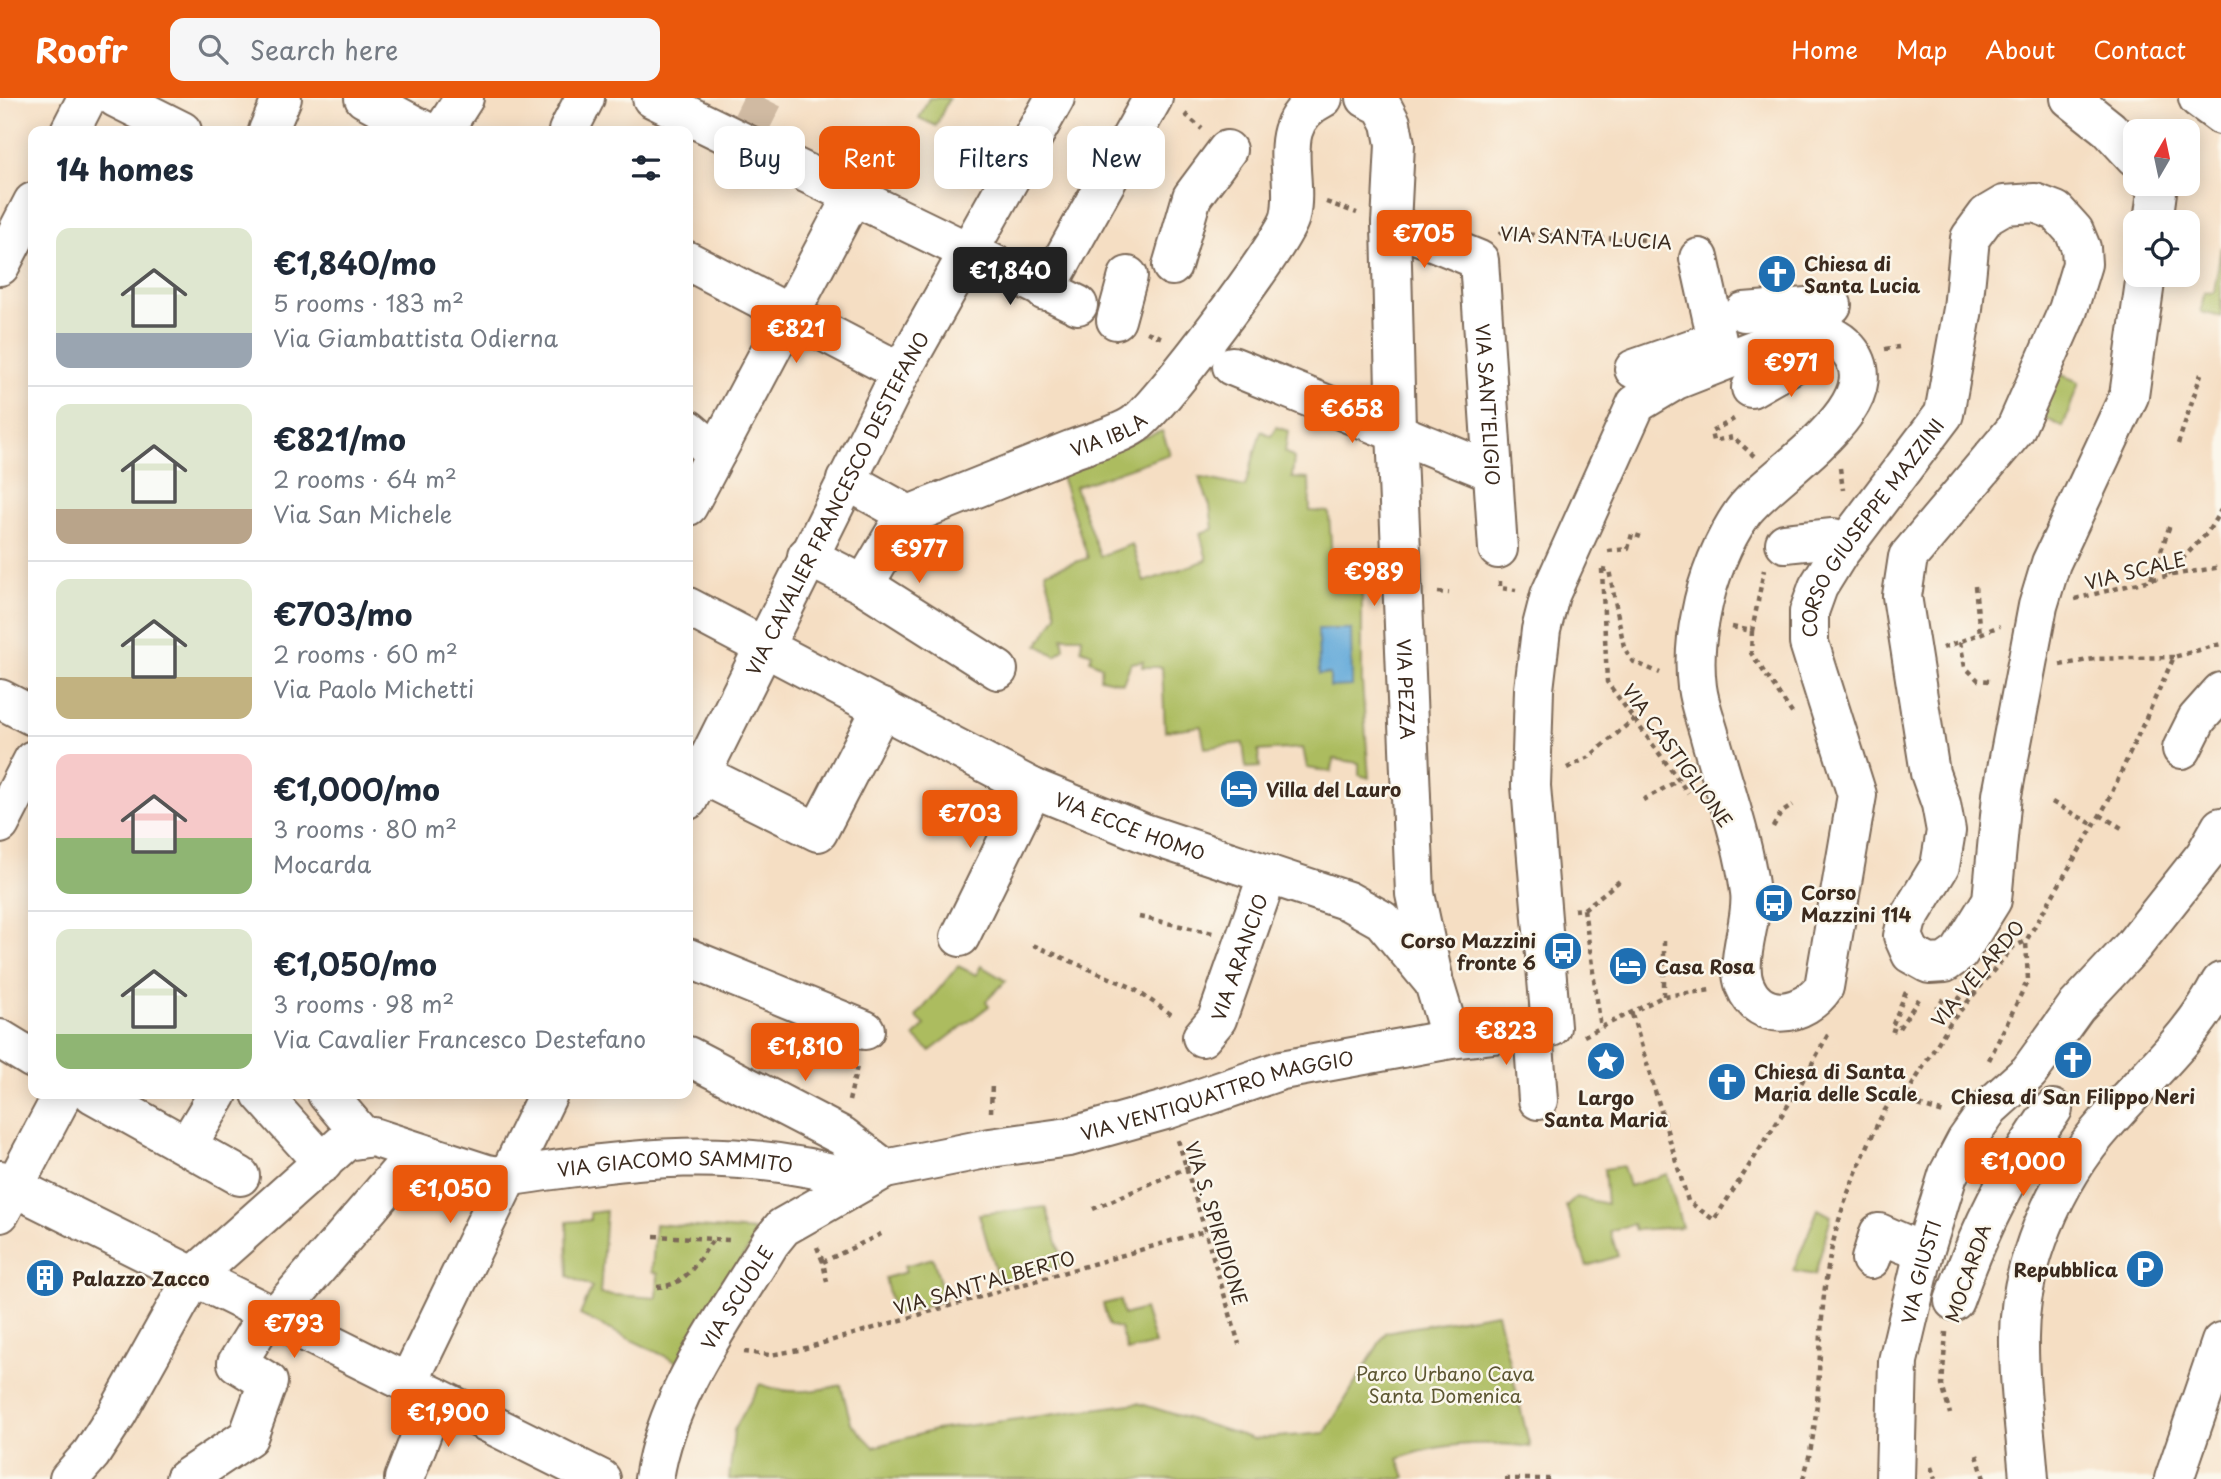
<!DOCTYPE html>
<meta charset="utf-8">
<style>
body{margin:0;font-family:"Playpen Sans",sans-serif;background:#f6f6f7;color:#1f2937;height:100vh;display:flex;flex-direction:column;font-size:26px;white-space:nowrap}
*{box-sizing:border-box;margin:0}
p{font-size:23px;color:#747a83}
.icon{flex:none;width:38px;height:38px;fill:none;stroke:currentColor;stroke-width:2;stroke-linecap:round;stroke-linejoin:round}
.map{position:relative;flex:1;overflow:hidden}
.panel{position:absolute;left:28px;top:28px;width:665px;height:973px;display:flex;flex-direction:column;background:#fff;border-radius:14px;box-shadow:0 4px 18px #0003}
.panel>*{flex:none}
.hud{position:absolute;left:714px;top:28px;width:665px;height:63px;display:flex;gap:14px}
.needle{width:46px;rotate:9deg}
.buttons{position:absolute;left:2123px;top:21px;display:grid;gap:14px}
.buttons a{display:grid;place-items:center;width:77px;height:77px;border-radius:14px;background:#fff;box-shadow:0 4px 18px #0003;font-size:35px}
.price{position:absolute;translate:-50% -60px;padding:0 16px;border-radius:7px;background:#ea580c;color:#fff;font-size:23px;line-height:46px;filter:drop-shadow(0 2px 4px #0008)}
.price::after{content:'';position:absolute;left:50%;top:42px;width:21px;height:16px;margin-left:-10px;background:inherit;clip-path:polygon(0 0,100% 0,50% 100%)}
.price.selected{background:#222;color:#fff}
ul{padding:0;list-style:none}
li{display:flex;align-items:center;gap:21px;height:175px;padding:0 28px}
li+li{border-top:2px solid #e0e1e3}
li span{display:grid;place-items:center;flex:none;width:196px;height:140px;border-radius:14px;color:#555}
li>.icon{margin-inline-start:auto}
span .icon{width:84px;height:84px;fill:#fffc;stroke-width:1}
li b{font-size:30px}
h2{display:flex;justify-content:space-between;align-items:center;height:84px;padding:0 28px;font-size:30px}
.tag{padding:0 24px;border-radius:14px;background:#fff;box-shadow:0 4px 18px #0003;font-size:24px;line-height:63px}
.tag.selected{background:#ea580c;color:#fff}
header{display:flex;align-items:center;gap:42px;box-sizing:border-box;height:98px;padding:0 35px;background:#ea580c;color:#fff}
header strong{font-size:33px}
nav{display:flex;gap:38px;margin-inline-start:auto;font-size:24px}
.search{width:490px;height:63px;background:#f6f6f7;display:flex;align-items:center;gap:18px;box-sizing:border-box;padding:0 24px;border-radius:14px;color:#747a83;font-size:26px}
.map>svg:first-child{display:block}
.green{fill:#acbc5f;stroke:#74733e;stroke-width:2}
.water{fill:#62a9d9;stroke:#4e6a7c;stroke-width:2}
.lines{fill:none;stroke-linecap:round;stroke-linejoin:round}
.minor-tunnel{stroke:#d0baa2;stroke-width:38;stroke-dasharray:38 19;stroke-linecap:butt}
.minor-casing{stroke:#7c6958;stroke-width:42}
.path{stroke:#7c6958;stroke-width:4.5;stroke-dasharray:5 5;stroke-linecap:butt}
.minor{stroke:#fff;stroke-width:38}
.labels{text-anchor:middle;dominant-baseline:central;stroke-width:5;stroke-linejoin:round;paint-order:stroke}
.street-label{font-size:19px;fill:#3b2a1e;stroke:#fbf7ec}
.poi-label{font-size:19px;font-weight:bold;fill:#3b2a1e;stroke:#fbf7ec;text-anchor:start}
.park-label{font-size:19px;fill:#5d5632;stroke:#fbf7ec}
</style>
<header>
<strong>Roofr</strong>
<div class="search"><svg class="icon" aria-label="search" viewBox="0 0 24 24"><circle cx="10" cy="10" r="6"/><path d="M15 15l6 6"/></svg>Search here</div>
<nav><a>Home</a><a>Map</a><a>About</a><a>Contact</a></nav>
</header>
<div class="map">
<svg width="2221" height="1381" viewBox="0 0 2221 1381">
<rect width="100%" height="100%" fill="#fbf7ec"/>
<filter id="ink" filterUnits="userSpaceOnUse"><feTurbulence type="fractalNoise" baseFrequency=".0143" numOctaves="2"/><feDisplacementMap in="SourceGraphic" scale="14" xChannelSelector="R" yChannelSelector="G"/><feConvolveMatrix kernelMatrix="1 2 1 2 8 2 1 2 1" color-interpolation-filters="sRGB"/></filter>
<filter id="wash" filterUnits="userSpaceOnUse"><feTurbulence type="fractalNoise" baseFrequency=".00686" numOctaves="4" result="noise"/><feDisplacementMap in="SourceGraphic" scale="28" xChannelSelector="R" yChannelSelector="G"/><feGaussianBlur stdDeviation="1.57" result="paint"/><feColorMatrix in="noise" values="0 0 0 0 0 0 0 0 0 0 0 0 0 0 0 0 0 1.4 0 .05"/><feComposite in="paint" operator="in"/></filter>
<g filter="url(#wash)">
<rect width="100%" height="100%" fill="#f5dec3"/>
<path class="green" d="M929 0H949L936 28 919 20Z
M2221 149V219L2201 214 2204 194 2214 195Z
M2057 275 2079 284 2063 329 2039 317Z
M1277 329 1288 333 1285 354 1294 360 1292 380 1309 381 1310 413 1329 414 1333 479 1362 480V584L1369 680 1359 677V665L1334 661 1331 674 1307 670 1303 650 1258 653 1260 669 1246 670 1243 645 1205 650 1201 628 1165 633 1162 569H1142L1143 563 1131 565 1123 585 1100 580 1102 568 1090 562 1092 555 1081 551 1082 539H1062L1064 550 1056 558 1038 547 1057 517 1045 474 1088 460 1058 369 1162 333 1170 356 1075 389 1100 458 1132 446 1144 484 1207 462 1200 435 1213 431 1210 408 1199 379 1245 389 1261 333 1271 338Z
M958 868 976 877 981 868 1006 883 986 903 989 908 930 953 914 939 925 927 916 919Z
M1623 1068 1629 1088 1667 1076 1682 1129 1635 1132 1633 1126 1610 1133 1618 1158 1587 1168 1566 1108 1576 1099 1607 1106 1604 1071Z
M1046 1109 1064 1166 999 1185 979 1116Z
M1818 1111 1831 1118 1815 1177 1793 1173Z
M606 1113 600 1196 657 1200 658 1175 652 1174 655 1126 754 1133 753 1143 679 1265 580 1217 592 1189 568 1178 567 1124 590 1122V1115Z
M933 1160 945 1202 894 1217 885 1180 906 1174 904 1168Z
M1120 1202 1123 1217 1144 1211 1155 1246 1127 1253 1120 1230 1109 1228 1103 1206Z
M1497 1215 1530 1349C1486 1343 1440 1344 1398 1361L1405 1379 1402 1381H729L734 1332 760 1286C787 1297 814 1294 841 1287L851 1325 874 1349 935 1332 1138 1305 1254 1341 1325 1335 1386 1234Z"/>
<path class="water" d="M1318 531H1351L1352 588 1330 589V576H1319Z"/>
</g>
<g filter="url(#ink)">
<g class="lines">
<path class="minor-tunnel" d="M749 30 764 0"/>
<g class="minor-casing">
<g id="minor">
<path d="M116 0 182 33"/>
<path d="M364 0 425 33"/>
<path d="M652 0 1078 207"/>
<path id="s1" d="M1366 0 1382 8 1391 25 1395 46 1391 126 1396 332 1415 796 1433 879"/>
<path d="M2070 0 2109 31 2135 59"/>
<path d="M2198 0 2221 17"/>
<path d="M70 33 87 0"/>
<path d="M268 33 282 0"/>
<path d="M443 33 464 0"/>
<path d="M568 33 585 0"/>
<path d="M2153 86 2157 94 2153 124"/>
<path id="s2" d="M1391 126 1479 162 1498 451"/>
<path d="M688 163 901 274"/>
<path d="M0 168 33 104"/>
<path d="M1172 168 1192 99 1227 52"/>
<path d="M1045 193 1153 0"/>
<path d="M1744 214 1832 207"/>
<path d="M1116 222 1128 178"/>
<path d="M1232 268 1493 374"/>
<path d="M1634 271 1717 242 1699 160"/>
<path d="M1751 290 1802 261"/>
<path d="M688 331 716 355"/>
<path id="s3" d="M846 382 909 417C963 395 1017 374 1071 352 1091 344 1118 338 1135 326 1159 309 1284 144 1290 119 1300 76 1270 26 1323 0"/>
<path d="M688 408 852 99"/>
<path d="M1785 445 1833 440"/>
<path d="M807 458 864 487 998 572"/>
<path d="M864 487 896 433 909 417"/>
<path id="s4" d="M688 509 1033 690 1144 735 1348 803 1382 822 1434 885 1451 941"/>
<path d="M0 601 33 618"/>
<path d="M2182 651 2197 621 2221 594"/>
<path d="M701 676 818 734 882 610"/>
<path id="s5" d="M688 702 901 274 1055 0"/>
<path d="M0 726 33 662"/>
<path d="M960 839 1033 690"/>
<path d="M688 860 865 932"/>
<path d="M1533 932 1538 1002"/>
<path id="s6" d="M1202 939 1217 921 1268 776"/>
<path d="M0 941 33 961"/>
<path d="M688 958 842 1038 885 1071"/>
<path d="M93 996 240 1078"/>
<path d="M261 996 323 1065"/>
<path d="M327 996 364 1040"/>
<path d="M187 1048 218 996"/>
<path d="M0 1082 601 1381"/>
<path d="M0 1115 63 996"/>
<path d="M1871 1161 1879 1135 1904 1146"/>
<path d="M1954 1203C1981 1127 2007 1077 2053 1011"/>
<path d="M275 1219 417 1054"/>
<path d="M408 1285 548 996"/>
<path id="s7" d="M69 1381 91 1356 117 1316 194 1178 346 1043 373 1039 487 1076 505 1079C632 1060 736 1045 862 1083"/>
<path d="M185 1381 248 1339 268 1284 237 1265 268 1215"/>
<path d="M404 1381 436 1299"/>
<path id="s8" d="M654 1381C667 1294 726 1219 770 1145L783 1129 885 1071 990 1050 1069 1039 1169 1011 1282 972 1451 941 1551 929 1531 688 1534 591 1541 532 1550 497 1636 306 1676 282 1796 235C1817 232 1834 235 1848 251 1896 306 1771 376 1743 414 1723 442 1707 482 1701 516 1696 539 1694 565 1697 589 1699 605 1705 621 1709 635 1723 688 1743 739 1750 794 1754 822 1734 862 1745 888 1760 926 1805 918 1824 889L1857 697 1809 545V514L1818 489 1839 455 1944 316 1963 211 1970 140 1987 117 2004 107 2035 105 2056 113 2074 133 2081 150 2082 166 2068 212 2015 332 1908 459 1902 498 1930 675 1941 706 1946 733 1940 768 1907 822 1903 838 1911 856 1929 866 1945 865 1959 855 1992 802 2002 697 2038 508 2051 465 2129 298 2146 177"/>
<path id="s9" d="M1895 1381 1898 1263 1923 1158 1948 1077 1966 1043 1990 1009 2029 974 2076 909 2133 848 2205 757 2221 729"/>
<path d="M2029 1381C2026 1337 2019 1292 2019 1248 2017 1169 2055 1082 2107 1024 2146 978 2194 938 2221 884"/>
<path d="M2174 1381 2221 1244"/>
</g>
</g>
<path class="path" d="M1185 16 1202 31
M1326 104 1357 115
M1499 135 1669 143
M1147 234 1165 241
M1885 251 1899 249
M1734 321 1711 334 1713 343 1733 339 1754 358
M2178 346 2201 276
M1840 370 1843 392
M1608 453 1628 451 1632 436 1641 439
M1602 471 1607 584 1688 695
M1602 471 1609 472 1624 549 1632 563 1660 575
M2168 476 2207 435 2221 412
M2151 481 2170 427
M1500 483V490L1516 492
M1975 488 1980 536
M1438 494 1449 495
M2075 501 2166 478 2221 469
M1732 529 1752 533 1764 472
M1752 533 1751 555 1794 618
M1960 544 1965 569 1978 582 1990 583
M1943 550 2000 528
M2060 567 2094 561 2174 559
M1567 670 1589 659 1634 621
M1643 702 1679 682
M2052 704 2094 727
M2100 717 2125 732
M1773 729 1781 715 1793 707
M1584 811 1601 930
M1574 812 1584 811 1622 781
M1139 819 1213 835
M1033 847 1131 889 1175 919
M1906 894 1891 931 1897 933 1921 898
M1664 898V841
M1944 901 1937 909 1946 916 1966 892 1973 897
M1632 916 1688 1103 1714 1122 1794 998 1829 935
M1584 938 1664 898 1712 892
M1989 962 2028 882 2026 843
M1908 994 1909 1004 1944 1015
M849 1003 858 964
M991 1014 992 985
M1178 1042 1239 1246
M1093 1111 1186 1070 1206 1065
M654 1138 731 1142
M817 1149 823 1164
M827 1184 823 1164 883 1135
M657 1189C687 1188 696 1164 713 1142
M1946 1234 1942 1287 1950 1316
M744 1254 770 1257 799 1252 1205 1133
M1977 1357 1984 1381
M1931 1369 1935 1381
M1505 1381H1552
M1803 1381C1824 1315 1816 1243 1827 1175 1834 1132 1847 1093 1865 1054 1875 1032 1882 1011 1899 994H1908L1950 925 2013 849 2026 843 2107 705 2174 559 2221 546"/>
<use href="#minor" class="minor"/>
</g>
</g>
<defs>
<g id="church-disc" transform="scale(2.0125)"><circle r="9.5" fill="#1f6fb2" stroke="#fbf7ec"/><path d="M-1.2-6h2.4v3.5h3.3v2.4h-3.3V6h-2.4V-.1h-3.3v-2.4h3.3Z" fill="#fff"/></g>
<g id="hotel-disc" transform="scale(2.0125)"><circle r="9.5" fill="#1f6fb2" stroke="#fbf7ec"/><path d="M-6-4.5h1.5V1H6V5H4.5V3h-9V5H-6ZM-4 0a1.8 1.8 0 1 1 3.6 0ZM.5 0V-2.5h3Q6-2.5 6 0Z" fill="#fff"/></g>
<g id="bus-disc" transform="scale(2.0125)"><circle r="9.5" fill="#1f6fb2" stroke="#fbf7ec"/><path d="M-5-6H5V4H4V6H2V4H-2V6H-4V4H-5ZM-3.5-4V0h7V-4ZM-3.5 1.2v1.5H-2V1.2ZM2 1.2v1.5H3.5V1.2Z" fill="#fff"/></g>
<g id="sight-disc" transform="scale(2.0125)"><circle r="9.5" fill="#1f6fb2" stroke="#fbf7ec"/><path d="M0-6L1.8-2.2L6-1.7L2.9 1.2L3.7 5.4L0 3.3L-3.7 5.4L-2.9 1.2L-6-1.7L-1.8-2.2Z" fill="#fff"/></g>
<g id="parking-disc" transform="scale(2.0125)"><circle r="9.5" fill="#1f6fb2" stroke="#fbf7ec"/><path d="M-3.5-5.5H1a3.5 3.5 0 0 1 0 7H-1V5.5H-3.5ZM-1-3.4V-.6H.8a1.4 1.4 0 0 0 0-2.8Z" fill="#fff"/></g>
<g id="building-disc" transform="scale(2.0125)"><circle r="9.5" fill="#1f6fb2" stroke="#fbf7ec"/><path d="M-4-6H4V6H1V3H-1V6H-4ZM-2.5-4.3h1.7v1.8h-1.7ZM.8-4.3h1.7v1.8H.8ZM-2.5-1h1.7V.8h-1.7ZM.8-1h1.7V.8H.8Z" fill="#fff"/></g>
</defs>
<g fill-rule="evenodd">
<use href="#church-disc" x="1777" y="176"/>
<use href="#hotel-disc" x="1239" y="691"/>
<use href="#bus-disc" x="1774" y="805"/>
<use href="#bus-disc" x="1563" y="853"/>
<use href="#hotel-disc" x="1628" y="868"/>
<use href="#church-disc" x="2073" y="962"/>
<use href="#sight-disc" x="1606" y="963"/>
<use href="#church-disc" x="1727" y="984"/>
<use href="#parking-disc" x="2145" y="1171"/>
<use href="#building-disc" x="45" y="1180"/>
</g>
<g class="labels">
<g class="street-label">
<text transform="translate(1586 139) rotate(3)">VIA SANTA LUCIA</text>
<text stroke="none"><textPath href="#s2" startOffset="240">VIA SANT'ELIGIO</textPath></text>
<text stroke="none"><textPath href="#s3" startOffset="287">VIA IBLA</textPath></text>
<text stroke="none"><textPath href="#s5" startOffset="332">VIA CAVALIER FRANCESCO DESTEFANO</textPath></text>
<text stroke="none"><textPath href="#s8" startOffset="3253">CORSO GIUSEPPE MAZZINI</textPath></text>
<text transform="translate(2135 472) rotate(-14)">VIA SCALE</text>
<text stroke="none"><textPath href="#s1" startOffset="604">VIA PEZZA</textPath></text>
<text transform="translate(1678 657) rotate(54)">VIA CASTIGLIONE</text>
<text stroke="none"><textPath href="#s4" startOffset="494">VIA ECCE HOMO</textPath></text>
<text stroke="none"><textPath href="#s6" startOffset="89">VIA ARANCIO</textPath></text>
<text transform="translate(1977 875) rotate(-50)">VIA VELARDO</text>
<text stroke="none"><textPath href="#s8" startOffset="744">VIA VENTIQUATTRO MAGGIO</textPath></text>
<text stroke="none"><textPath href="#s7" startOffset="779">VIA GIACOMO SAMMITO</textPath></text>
<text transform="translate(1217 1125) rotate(73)">VIA S. SPIRIDIONE</text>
<text stroke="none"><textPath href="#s9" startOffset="210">VIA GIUSTI</textPath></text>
<text transform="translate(1967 1175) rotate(-71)">MOCARDA</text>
<text transform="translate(984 1184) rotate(-16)">VIA SANT'ALBERTO</text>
<text stroke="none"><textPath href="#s8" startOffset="201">VIA SCUOLE</textPath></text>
</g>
<g class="poi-label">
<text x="1804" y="165">Chiesa di<tspan x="1804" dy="22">Santa Lucia</tspan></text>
<text x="1266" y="691">Villa del Lauro</text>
<text x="1801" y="794">Corso<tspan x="1801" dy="22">Mazzini 114</tspan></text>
<text x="1536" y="842" text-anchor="end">Corso Mazzini<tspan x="1536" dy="22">fronte 6</tspan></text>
<text x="1655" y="868">Casa Rosa</text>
<text x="1754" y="973">Chiesa di Santa<tspan x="1754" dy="22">Maria delle Scale</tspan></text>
<text x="2073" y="998" text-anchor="middle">Chiesa di San Filippo Neri</text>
<text x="1606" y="999" text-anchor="middle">Largo<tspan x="1606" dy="22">Santa Maria</tspan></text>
<text x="2118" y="1171" text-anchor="end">Repubblica</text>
<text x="72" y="1180">Palazzo Zacco</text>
</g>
<g class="park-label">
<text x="1445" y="1275">Parco Urbano Cava<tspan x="1445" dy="22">Santa Domenica</tspan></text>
</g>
</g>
</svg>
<div class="buttons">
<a><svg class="needle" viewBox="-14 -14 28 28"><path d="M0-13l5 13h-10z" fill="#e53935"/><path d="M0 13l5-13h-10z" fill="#747a83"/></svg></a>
<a><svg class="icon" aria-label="locate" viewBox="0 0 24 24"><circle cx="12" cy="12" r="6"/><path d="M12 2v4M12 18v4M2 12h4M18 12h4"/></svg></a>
</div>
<b class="price" style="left:1424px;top:172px">€705</b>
<b class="price selected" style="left:1010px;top:209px">€1,840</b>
<b class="price" style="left:796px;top:267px">€821</b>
<b class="price" style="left:1791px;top:301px">€971</b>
<b class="price" style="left:1352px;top:347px">€658</b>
<b class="price" style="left:919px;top:487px">€977</b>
<b class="price" style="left:1374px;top:510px">€989</b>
<b class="price" style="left:970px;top:752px">€703</b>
<b class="price" style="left:1506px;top:969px">€823</b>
<b class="price" style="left:805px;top:985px">€1,810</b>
<b class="price" style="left:2023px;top:1100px">€1,000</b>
<b class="price" style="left:450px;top:1127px">€1,050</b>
<b class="price" style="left:294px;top:1262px">€793</b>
<b class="price" style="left:448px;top:1351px">€1,900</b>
<div class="hud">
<a class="tag">Buy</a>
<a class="tag selected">Rent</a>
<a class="tag">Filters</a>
<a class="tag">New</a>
</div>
<section class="panel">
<h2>14 homes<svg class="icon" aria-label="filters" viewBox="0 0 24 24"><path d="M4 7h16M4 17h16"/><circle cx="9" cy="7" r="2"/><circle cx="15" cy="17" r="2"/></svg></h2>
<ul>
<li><span style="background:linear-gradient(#dfe7d0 75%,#9aa5b1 0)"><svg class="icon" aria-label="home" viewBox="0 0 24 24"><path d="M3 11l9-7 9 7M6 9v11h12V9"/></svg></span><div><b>€1,840/mo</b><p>5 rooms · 183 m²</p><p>Via Giambattista Odierna</p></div></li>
<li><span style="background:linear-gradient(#dfe7d0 75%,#b9a48a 0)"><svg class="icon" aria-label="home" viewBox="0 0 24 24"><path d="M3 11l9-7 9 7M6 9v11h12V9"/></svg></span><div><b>€821/mo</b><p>2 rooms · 64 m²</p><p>Via San Michele</p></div></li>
<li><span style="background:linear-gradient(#dfe7d0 70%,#c2b280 0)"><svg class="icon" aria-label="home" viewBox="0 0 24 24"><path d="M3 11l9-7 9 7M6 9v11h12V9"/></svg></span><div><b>€703/mo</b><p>2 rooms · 60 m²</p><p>Via Paolo Michetti</p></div></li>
<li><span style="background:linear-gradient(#f6c9c9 60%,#8fb573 0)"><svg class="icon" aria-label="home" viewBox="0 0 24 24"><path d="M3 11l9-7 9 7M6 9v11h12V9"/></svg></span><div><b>€1,000/mo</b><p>3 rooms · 80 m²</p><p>Mocarda</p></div></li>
<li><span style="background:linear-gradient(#dfe7d0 75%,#8fb573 0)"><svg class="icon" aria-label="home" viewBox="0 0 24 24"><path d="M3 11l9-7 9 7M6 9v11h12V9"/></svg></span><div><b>€1,050/mo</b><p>3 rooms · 98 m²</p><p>Via Cavalier Francesco Destefano</p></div></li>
</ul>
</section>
</div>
